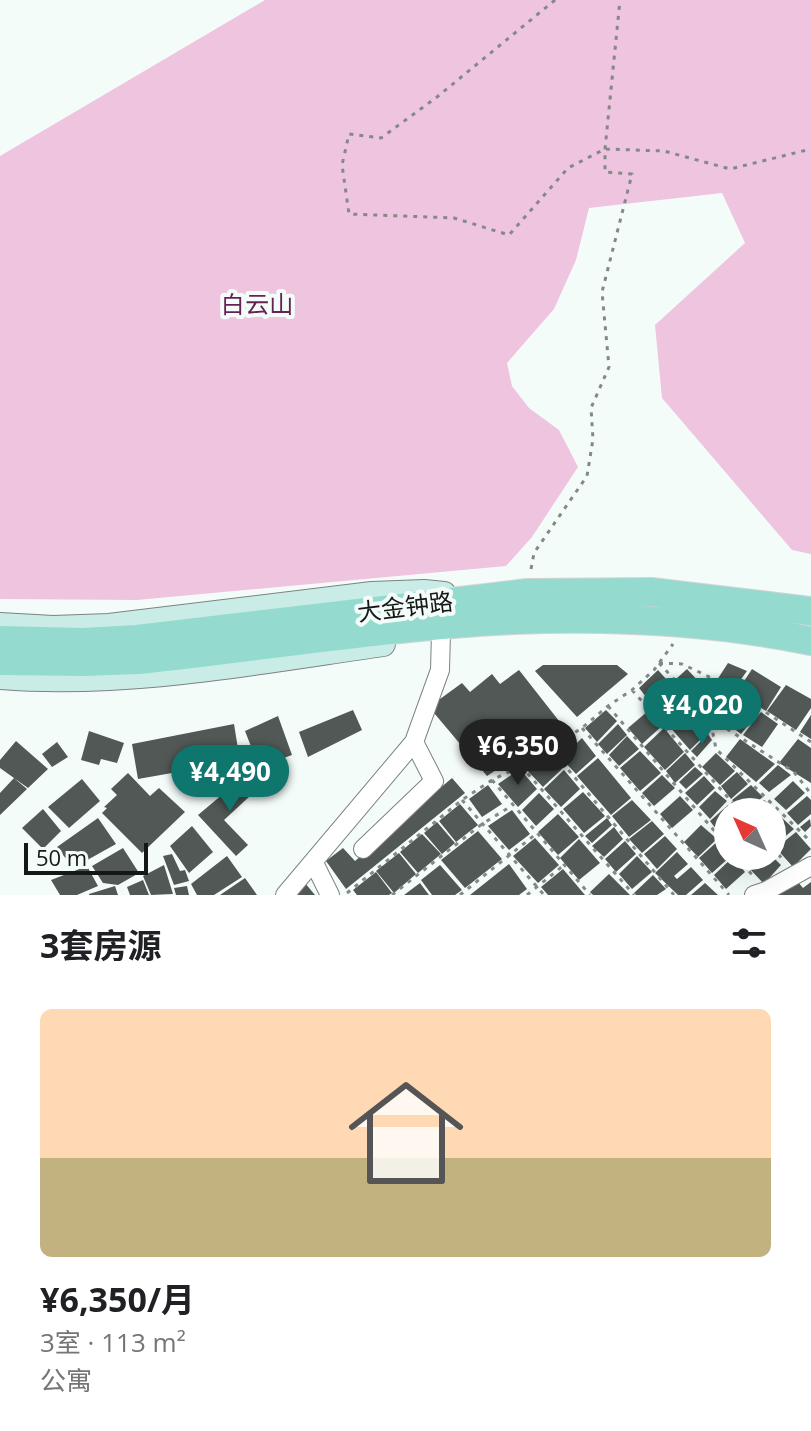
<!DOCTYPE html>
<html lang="zh">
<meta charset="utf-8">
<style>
body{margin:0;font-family:"Open Sans","Noto Sans SC",sans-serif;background:#f2f2f2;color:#202124;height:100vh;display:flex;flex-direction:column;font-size:30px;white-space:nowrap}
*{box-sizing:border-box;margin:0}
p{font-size:26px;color:#757577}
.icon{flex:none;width:44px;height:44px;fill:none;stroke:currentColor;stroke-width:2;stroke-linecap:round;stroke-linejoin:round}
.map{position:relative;height:895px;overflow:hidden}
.sheet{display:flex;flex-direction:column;background:#fff;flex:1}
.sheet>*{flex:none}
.needle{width:52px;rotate:315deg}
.controls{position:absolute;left:714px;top:798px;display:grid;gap:16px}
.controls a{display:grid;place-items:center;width:72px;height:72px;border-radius:50%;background:#fff;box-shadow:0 8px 32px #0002;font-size:40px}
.scale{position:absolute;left:24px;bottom:20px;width:124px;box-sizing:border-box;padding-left:8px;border:4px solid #151817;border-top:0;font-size:22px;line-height:28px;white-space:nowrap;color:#151817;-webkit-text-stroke:6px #f4fcfa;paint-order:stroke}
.price{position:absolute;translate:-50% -68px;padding:0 18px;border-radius:28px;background:#0f766e;color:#fff;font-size:26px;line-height:52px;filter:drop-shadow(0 2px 4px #0008)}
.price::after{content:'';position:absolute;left:50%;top:48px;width:24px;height:18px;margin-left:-12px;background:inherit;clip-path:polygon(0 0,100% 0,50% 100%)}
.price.current{background:#222;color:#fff}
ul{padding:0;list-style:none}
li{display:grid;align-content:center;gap:16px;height:424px;padding:0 40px}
li span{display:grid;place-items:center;height:248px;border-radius:12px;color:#555}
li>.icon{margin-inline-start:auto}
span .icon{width:144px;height:144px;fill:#fffc;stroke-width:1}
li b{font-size:34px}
h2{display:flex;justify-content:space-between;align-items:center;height:96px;padding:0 40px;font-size:34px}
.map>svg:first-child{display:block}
.green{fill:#efc4df}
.building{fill:#515856}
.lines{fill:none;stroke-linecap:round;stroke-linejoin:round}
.street-casing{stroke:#7c8382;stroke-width:20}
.secondary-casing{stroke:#7c8382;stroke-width:26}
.primary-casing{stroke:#d5d5d5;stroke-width:30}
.path{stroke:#848988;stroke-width:3;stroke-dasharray:4 6;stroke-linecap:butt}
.street{stroke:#fff;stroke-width:18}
.secondary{stroke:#caece7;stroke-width:24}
.primary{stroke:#95dace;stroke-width:28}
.labels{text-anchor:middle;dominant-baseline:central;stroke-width:8;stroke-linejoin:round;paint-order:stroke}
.park-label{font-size:24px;fill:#652253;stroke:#f4fcfa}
.street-label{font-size:24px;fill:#151817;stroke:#f4fcfa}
</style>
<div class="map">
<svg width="811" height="895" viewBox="0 0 811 895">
<rect width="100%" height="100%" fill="#f4fcfa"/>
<path class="green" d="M265 0H811V554L792 550 662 398 655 325 745 243 722 193 589 208 576 260 554 309 507 363 512 386 529 408 559 430 578 467 532 537 506 566 137 600 0 599V156Z"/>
<path class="building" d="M728 663 747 671 734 689 717 680Z
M543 665H617L628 674 577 717 535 671Z
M687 669 702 685 690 695 676 679Z
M752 669 781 687 766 711 737 692Z
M519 670 563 726 487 776 429 707 462 683 470 692 492 674 500 684Z
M658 670 676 690 655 708 639 688Z
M716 684 736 697 720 718 701 704Z
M786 685 811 699V708L796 730 767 711Z
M745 702 759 712 741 734 728 724Z
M690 707 710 730 690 750 669 726Z
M353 710 362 730 308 757 299 732Z
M606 710 617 721 597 742 585 728Z
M648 711 662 726 642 744 628 728Z
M761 712 778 724 762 747 743 735Z
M811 715V739L800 732Z
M278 716 292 755 259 767 245 731Z
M234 724 240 761 138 779 132 744Z
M618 724 627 735 607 754 598 744Z
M664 728 684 752 665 770 644 747Z
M89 731 124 743 117 763 101 759 99 765 81 760Z
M708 734 712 740 697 757 691 751Z
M627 736 639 749 619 766 609 755Z
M582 738 596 756 576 774 561 758Z
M740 739 775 764 756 782 726 757Z
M798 739 811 748V783L779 763Z
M16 741 48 769 28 788 0 768V760Z
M57 742 68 757 52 767 42 754Z
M545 751 562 769 543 787 524 767Z
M640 751 661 773 640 791 620 768Z
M685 753 695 765 675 783 666 771Z
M716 753 735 771 720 785 702 767Z
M598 758 631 798 611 815 577 776Z
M778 765 791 775 769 792 759 783Z
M695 767 703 774 686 789 679 782Z
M520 769 537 789 518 807 498 784Z
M564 770 580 789 561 807 544 789Z
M737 772 748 784 731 799 721 786Z
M128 773 150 796 159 788 185 812 142 853 102 813 107 808 104 807 117 795 111 789Z
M248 773 261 786 224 820 248 845 236 856 198 815Z
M662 775 675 788 654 806 642 793Z
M704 776 715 788 697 805 685 793Z
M14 778 27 789 0 815V793Z
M452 778 465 793 346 889 326 861 343 848 355 861Z
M82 779 100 801 69 828 48 807Z
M793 781 805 793 786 810 774 799Z
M488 785 502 804 482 817 469 799Z
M751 785 763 797 743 812 732 800Z
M715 791 727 801 710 819 699 807Z
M583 792 605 816 584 833 563 809Z
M539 793 554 809 536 826 522 810Z
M680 796 693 810 672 828 660 814Z
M807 796 811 800V814L798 825 787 813Z
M632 800 651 820 629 837 612 816Z
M764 800 778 812 772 816V812H749Z
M460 804 478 825 456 842 439 821Z
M728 805 733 812H728V829L721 836 710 821Z
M43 809 61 831 43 849 22 828Z
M512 810 530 834 509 850 488 826Z
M558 814 579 837 558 855 538 832Z
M779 815 794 829 774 846 772 820Z
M98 818 116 844 73 868 57 847Z
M607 818 612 825 592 843 585 836Z
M810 819 811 826 805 832 800 827Z
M652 821 664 834 642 853 629 839Z
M437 822 455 843 442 854 424 833Z
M701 825 717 839 698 857 684 842Z
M192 826 213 852 189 873 170 846Z
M614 827 623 839 604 857 592 846Z
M478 831 502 859 465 888 441 860Z
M796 832 811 849 793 867 776 848Z
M422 834 441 854 418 873 400 852Z
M665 836 677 849 657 869 644 854Z
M535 838 559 865 538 883 513 856Z
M579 839 600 863 579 880 560 858Z
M719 840 728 850V856H731L712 873 699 858Z
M625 841 636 854 616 872 605 859Z
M123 848 139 873 118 885 103 883 92 866Z
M677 852 688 864 674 876 677 879 691 867 703 880 686 895H678L655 873Z
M399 853 416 874 394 893 376 871Z
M172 854 180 871 185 870 189 881 174 885 163 856Z
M227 856 242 877 214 895H197L191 884Z
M637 856 652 872 632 889 619 874Z
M739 856H756L747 865Z
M760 856H772L781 865 764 884 748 867Z
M733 857 745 872 726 889 714 875Z
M509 864 527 889 519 895H470Z
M164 865 173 894 151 895 143 876Z
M440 865 462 890 455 895H432L421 880Z
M87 866 98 886 77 895H60L51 880Z
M563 869 585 895H548L541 887Z
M376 872 392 893 389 895H357L353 890Z
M609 874 630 895H593L590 892Z
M653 875 666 889 657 895H636L634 893Z
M245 878 257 895H220Z
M143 880 149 895H130L127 887Z
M798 882 803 888 811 882V895H775L782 888 786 891Z
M305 883 315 895H291Z
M420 883 429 895H404Z
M705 883 718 895H691Z
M115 886 118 895H89V894Z
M187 886 189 895H176L174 888Z"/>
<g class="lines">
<g class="street-casing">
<path id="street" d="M363 849 434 781 414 742
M314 863 330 895
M285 895 414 742 440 670 441 632
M754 895 766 891 811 866"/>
</g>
<g class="secondary-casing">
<path id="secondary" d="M0 625 53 628 109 626 372 594 424 592 444 594
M0 677C127 687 258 662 383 644"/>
</g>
<g class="primary-casing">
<path id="primary" d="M0 640 83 642 137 639 527 593 651 592 811 611
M0 661 84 662 138 660C262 647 390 626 514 620 613 616 713 621 811 641"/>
</g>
<path class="path" d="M555 0 437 97 381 138 349 134 342 165 349 214 454 218 509 235 568 168 605 149 664 151 730 169 811 149
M531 569 534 553 587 476 593 439 591 408 609 367 602 292 632 174 605 172V149L620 0
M659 663 710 718 716 749 811 842
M659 663 682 664 720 682 811 742
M632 690 741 812
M608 706 728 847
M710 718 794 772 811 794
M582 728 729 895
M549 747 674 895
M521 766 634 895
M492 780 590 895
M462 800 544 895
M772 847 785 862
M736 856 754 877
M347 893 462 800 492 780 521 766 582 728 608 706 632 690 654 670 673 644
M392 895 482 824 513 805
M460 895 537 833
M527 895 564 865"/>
<use href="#street" class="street"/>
<use href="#secondary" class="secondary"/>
<use href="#primary" class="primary"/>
</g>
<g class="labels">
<g class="park-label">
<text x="257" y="303">白云山</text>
</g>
<g class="street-label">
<text transform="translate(405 606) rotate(-7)">大金钟路</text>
</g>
</g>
</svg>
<div class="controls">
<a><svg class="needle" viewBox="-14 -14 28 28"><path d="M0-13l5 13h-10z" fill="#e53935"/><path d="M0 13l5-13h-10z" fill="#757577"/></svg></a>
</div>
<div class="scale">50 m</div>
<b class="price" style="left:702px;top:746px">¥4,020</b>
<b class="price current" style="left:518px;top:787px">¥6,350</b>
<b class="price" style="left:230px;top:813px">¥4,490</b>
</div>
<section class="sheet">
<h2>3套房源<svg class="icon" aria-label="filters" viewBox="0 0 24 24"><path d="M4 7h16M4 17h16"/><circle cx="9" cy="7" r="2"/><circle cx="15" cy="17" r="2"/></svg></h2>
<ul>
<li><span style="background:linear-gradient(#ffd9b3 60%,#c2b280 0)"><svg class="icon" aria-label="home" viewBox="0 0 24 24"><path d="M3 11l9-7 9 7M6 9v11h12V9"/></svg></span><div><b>¥6,350/月</b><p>3室 · 113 m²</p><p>公寓</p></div></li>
</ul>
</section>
